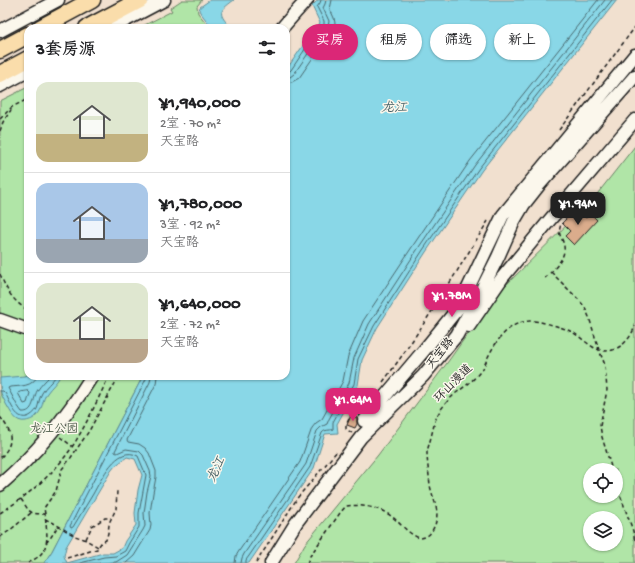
<!DOCTYPE html>
<html lang="zh">
<meta charset="utf-8">
<style>
body{margin:0;font-family:"Gochi Hand","LXGW WenKai TC",sans-serif;background:#f6f6f6;color:#202124;height:100vh;display:flex;flex-direction:column;font-size:15px;white-space:nowrap}
*{box-sizing:border-box;margin:0}
p{font-size:13px;color:#757577}
.icon{flex:none;width:22px;height:22px;fill:none;stroke:currentColor;stroke-width:2;stroke-linecap:round;stroke-linejoin:round}
.map{position:relative;flex:1;overflow:hidden}
.sheet{position:absolute;left:24px;top:24px;width:266px;height:356px;display:flex;flex-direction:column;background:#fff;border-radius:12px;box-shadow:0 1px 3px #0004}
.sheet>*{flex:none}
.banner{position:absolute;left:302px;top:24px;width:273px;height:36px;display:flex;gap:8px}
.controls{position:absolute;left:583px;top:463px;display:grid;gap:8px}
.controls a{display:grid;place-items:center;width:40px;height:40px;border-radius:50%;background:#fff;box-shadow:0 1px 3px #0004;font-size:20px}
.price{position:absolute;translate:-50% -34px;padding:0 9px;border-radius:8px;background:#db2777;color:#fff;font-size:13px;line-height:26px;filter:drop-shadow(0 1px 2px #0008)}
.price::after{content:'';position:absolute;left:50%;top:24px;width:12px;height:9px;margin-left:-6px;background:inherit;clip-path:polygon(0 0,100% 0,50% 100%)}
.price.active{background:#222;color:#fff}
ul{padding:0;list-style:none}
li{display:flex;align-items:center;gap:12px;height:100px;padding:0 12px}
li+li{border-top:1px solid #e0e0e0}
li span{display:grid;place-items:center;flex:none;width:112px;height:80px;border-radius:12px;color:#555}
li>.icon{margin-inline-start:auto}
span .icon{width:48px;height:48px;fill:#fffc;stroke-width:1}
li b{font-size:17px}
h2{display:flex;justify-content:space-between;align-items:center;height:48px;padding:0 12px;font-size:17px}
.pill{padding:0 14px;border-radius:18px;background:#fff;box-shadow:0 1px 3px #0004;font-size:14px;line-height:36px}
.pill.active{background:#db2777;color:#fff}
.map>svg:first-child{display:block}
.green{fill:#b0e5a7;stroke:#668062;fill-rule:evenodd}
.water{fill:#89d7e7;stroke:#5d8c96;fill-rule:evenodd}
.lines{fill:none;stroke-linecap:round;stroke-linejoin:round}
.shore{stroke:#48676d;stroke-width:1}
.building{fill:#dbac8c;stroke:#1c1c1c}
.minor-casing{stroke:#1c1c1c;stroke-width:15}
.major-casing{stroke:#1c1c1c;stroke-width:19}
.path{stroke:#1c1c1c;stroke-width:1.5;stroke-dasharray:4 3;stroke-linecap:butt}
.minor{stroke:#fbf7ec;stroke-width:12}
.major{stroke:#faddab;stroke-width:16}
.labels{text-anchor:middle;dominant-baseline:central;stroke-width:3;stroke-linejoin:round;paint-order:stroke}
.street-label{font-size:12px;fill:#1c1c1c;stroke:#fbf7ec}
.park-label{font-size:12px;fill:#485846;stroke:#fbf7ec}
.water-label{font-size:13px;font-style:italic;fill:#425d63;stroke:#fbf7ec}
</style>
<div class="map">
<svg width="635" height="563" viewBox="0 0 635 563">
<rect width="100%" height="100%" fill="#f1e0cf"/>
<filter id="ink" filterUnits="userSpaceOnUse"><feTurbulence type="fractalNoise" baseFrequency=".025" numOctaves="2"/><feDisplacementMap in="SourceGraphic" scale="8" xChannelSelector="R" yChannelSelector="G"/><feConvolveMatrix kernelMatrix="1 2 1 2 8 2 1 2 1" color-interpolation-filters="sRGB"/></filter>
<g filter="url(#ink)">
<path class="green" d="M182 0H202L197 6 198 13 210 28H139L172 11 170 8Z
M28 87V376H143L52 551 44 563H0V101Z
M635 146V563H294L305 544 378 455 447 363 479 318 504 287 594 198ZM590 470H616V496H590ZM590 518H616V544H590Z"/>
<path class="water" d="M210 0H234C218 12 218 13 231 28H212L200 12 199 10 200 7Z
M318 0H617L482 170 426 252 377 328 362 360 358 385 353 395 337 424 338 433 325 434 314 468 249 563H44L52 551 143 376H286V70L309 37 320 23 312 6ZM127 457 135 459 142 475 138 490 135 513 136 525 125 541 122 548 113 553H103L67 563 64 556 66 547 111 471 115 466Z
M28 375V376H60C57 383 51 387 47 393 42 400 43 409 37 415 34 419 30 420 26 421 15 423 11 412 6 404 5 401 2 397 1 393 0 389 0 382 0 378L24 376Z"/>
<g class="lines">
<path class="shore" d="M286 72H289L291 70 312 39 324 25V21L317 7 320 3 321 0
M286 77H290L294 74 316 42 328 27 329 21 323 8 325 4 326 0
M286 83 292 82 299 78 321 46 333 31 335 23 334 18 330 9 332 0
M37 376C33 387 20 386 10 387L8 388 17 405 22 412C34 413 33 399 37 391 41 385 45 381 50 376
M0 391H3L5 393C10 401 15 420 27 417 31 416 35 412 37 409 39 404 39 398 42 393 45 387 52 382 56 376
M28 391 30 393 27 403 24 404 18 393 20 392Z
M80 563 104 557 116 556 125 551 129 543 139 527V513L146 475 138 456C117 444 101 480 93 494 86 505 80 516 73 527L71 528 70 526 146 379V376
M100 563 116 562 127 555 143 530 145 526 144 513 147 492 151 476 150 471 143 455 139 451 126 449 117 453 115 452V451L150 382 151 376
M126 563 134 556 150 530 151 525 150 513 153 493 156 477V471L149 453 145 448 139 444 128 442 127 440 156 384 157 376
M235 563 236 556 239 551 300 462 312 428 316 423 322 419 343 381 348 356 363 321 414 244 470 161 598 0
M241 563 242 558 244 554 306 464 317 431 321 427 327 424 329 419 349 383 354 358 369 324 419 247 475 165 605 0
M246 563V560L249 556 310 467 322 433C325 429 330 431 333 429V422L354 384 358 359 374 326 423 250 479 168 612 0"/>
</g>
<path class="building" d="M576 209 586 218 590 213 597 220 574 245 565 236 570 231 562 223Z
M351 415 357 418V424L355 428 347 425Z"/>
<g class="lines">
<g class="minor-casing">
<path id="minor" d="M111 28 164 0
M282 28 295 13 307 0
M0 31 58 0
M0 86 28 71
M0 320 28 330
M469 326 502 278 548 222 635 120
M364 421 425 349 459 307 503 215 635 55
M0 485C36 454 67 416 92 376
M271 563 296 523 361 437 423 376 457 335 483 287 498 257 514 221 524 204 539 185 635 76"/>
</g>
<g class="major-casing">
<path id="major" d="M40 28 92 0
M87 28 140 0
M0 50 28 35
M0 74 28 59"/>
</g>
<path class="path" d="M0 119 12 107 28 99
M559 130 635 27
M0 131 3 122 11 110
M568 215 578 205V203
M551 272 578 299 585 307 589 317 599 350 605 365 607 390 600 426 602 437 612 470
M0 274C6 289 13 302 28 310
M545 278C553 270 566 259 564 246 562 235 557 237 561 224
M383 382C421 331 454 276 488 221
M0 417C12 431 15 444 0 458
M352 433 346 429V425L351 415 356 417
M60 437 72 446
M616 483 633 531 635 542
M21 499C30 512 28 514 45 514 46 529 51 545 39 556 36 559 31 561 28 563
M0 513C29 495 60 469 77 439 89 419 99 397 109 376
M45 514 44 508 56 491 62 469 70 459 89 431 119 376
M45 519 52 522 75 536 84 539 98 547
M0 537 9 531 31 513
M86 539 92 526 105 518H111
M46 543 51 537 58 526
M67 558 97 549 101 543 106 540 108 533 109 525 110 521 116 509 117 491
M256 563 298 497 338 450
M307 563 310 556 340 513 346 506C364 504 384 508 397 521 404 528 410 534 419 538 426 538 430 535 433 529 442 512 433 501 430 485 429 475 427 461 427 452 428 447 430 442 431 437 433 430 434 423 437 416 441 408 449 399 456 393 464 387 473 381 479 373 484 369 485 363 488 357 496 341 509 322 529 321 537 320 562 327 570 331 578 335 585 342 593 347 611 358 629 344 635 326"/>
<use href="#minor" class="minor"/>
<use href="#major" class="major"/>
</g>
</g>
<g class="labels">
<g class="street-label">
<text transform="translate(441 354) rotate(-51)">天宝路</text>
<text transform="translate(454 384) rotate(-45)">环山漫道</text>
</g>
<g class="park-label">
<text x="54" y="430">龙江公园</text>
</g>
<g class="water-label">
<text x="394" y="108">龙江</text>
<text transform="translate(217 470) rotate(-65)">龙江</text>
</g>
</g>
</svg>
<div class="controls">
<a><svg class="icon" aria-label="locate" viewBox="0 0 24 24"><circle cx="12" cy="12" r="6"/><path d="M12 2v4M12 18v4M2 12h4M18 12h4"/></svg></a>
<a><svg class="icon" aria-label="layers" viewBox="0 0 24 24"><path d="M12 4l9 5-9 5-9-5zM3 14l9 5 9-5"/></svg></a>
</div>
<b class="price active" style="left:578px;top:226px">¥1.94M</b>
<b class="price" style="left:452px;top:318px">¥1.78M</b>
<b class="price" style="left:353px;top:422px">¥1.64M</b>
<div class="banner">
<a class="pill active">买房</a>
<a class="pill">租房</a>
<a class="pill">筛选</a>
<a class="pill">新上</a>
</div>
<section class="sheet">
<h2>3套房源<svg class="icon" aria-label="filters" viewBox="0 0 24 24"><path d="M4 7h16M4 17h16"/><circle cx="9" cy="7" r="2"/><circle cx="15" cy="17" r="2"/></svg></h2>
<ul>
<li><span style="background:linear-gradient(#dfe7d0 65%,#c2b280 0)"><svg class="icon" aria-label="home" viewBox="0 0 24 24"><path d="M3 11l9-7 9 7M6 9v11h12V9"/></svg></span><div><b>¥1,940,000</b><p>2室 · 70 m²</p><p>天宝路</p></div></li>
<li><span style="background:linear-gradient(#a9c7e8 70%,#9aa5b1 0)"><svg class="icon" aria-label="home" viewBox="0 0 24 24"><path d="M3 11l9-7 9 7M6 9v11h12V9"/></svg></span><div><b>¥1,780,000</b><p>3室 · 92 m²</p><p>天宝路</p></div></li>
<li><span style="background:linear-gradient(#dfe7d0 70%,#b9a48a 0)"><svg class="icon" aria-label="home" viewBox="0 0 24 24"><path d="M3 11l9-7 9 7M6 9v11h12V9"/></svg></span><div><b>¥1,640,000</b><p>2室 · 72 m²</p><p>天宝路</p></div></li>
</ul>
</section>
</div>
